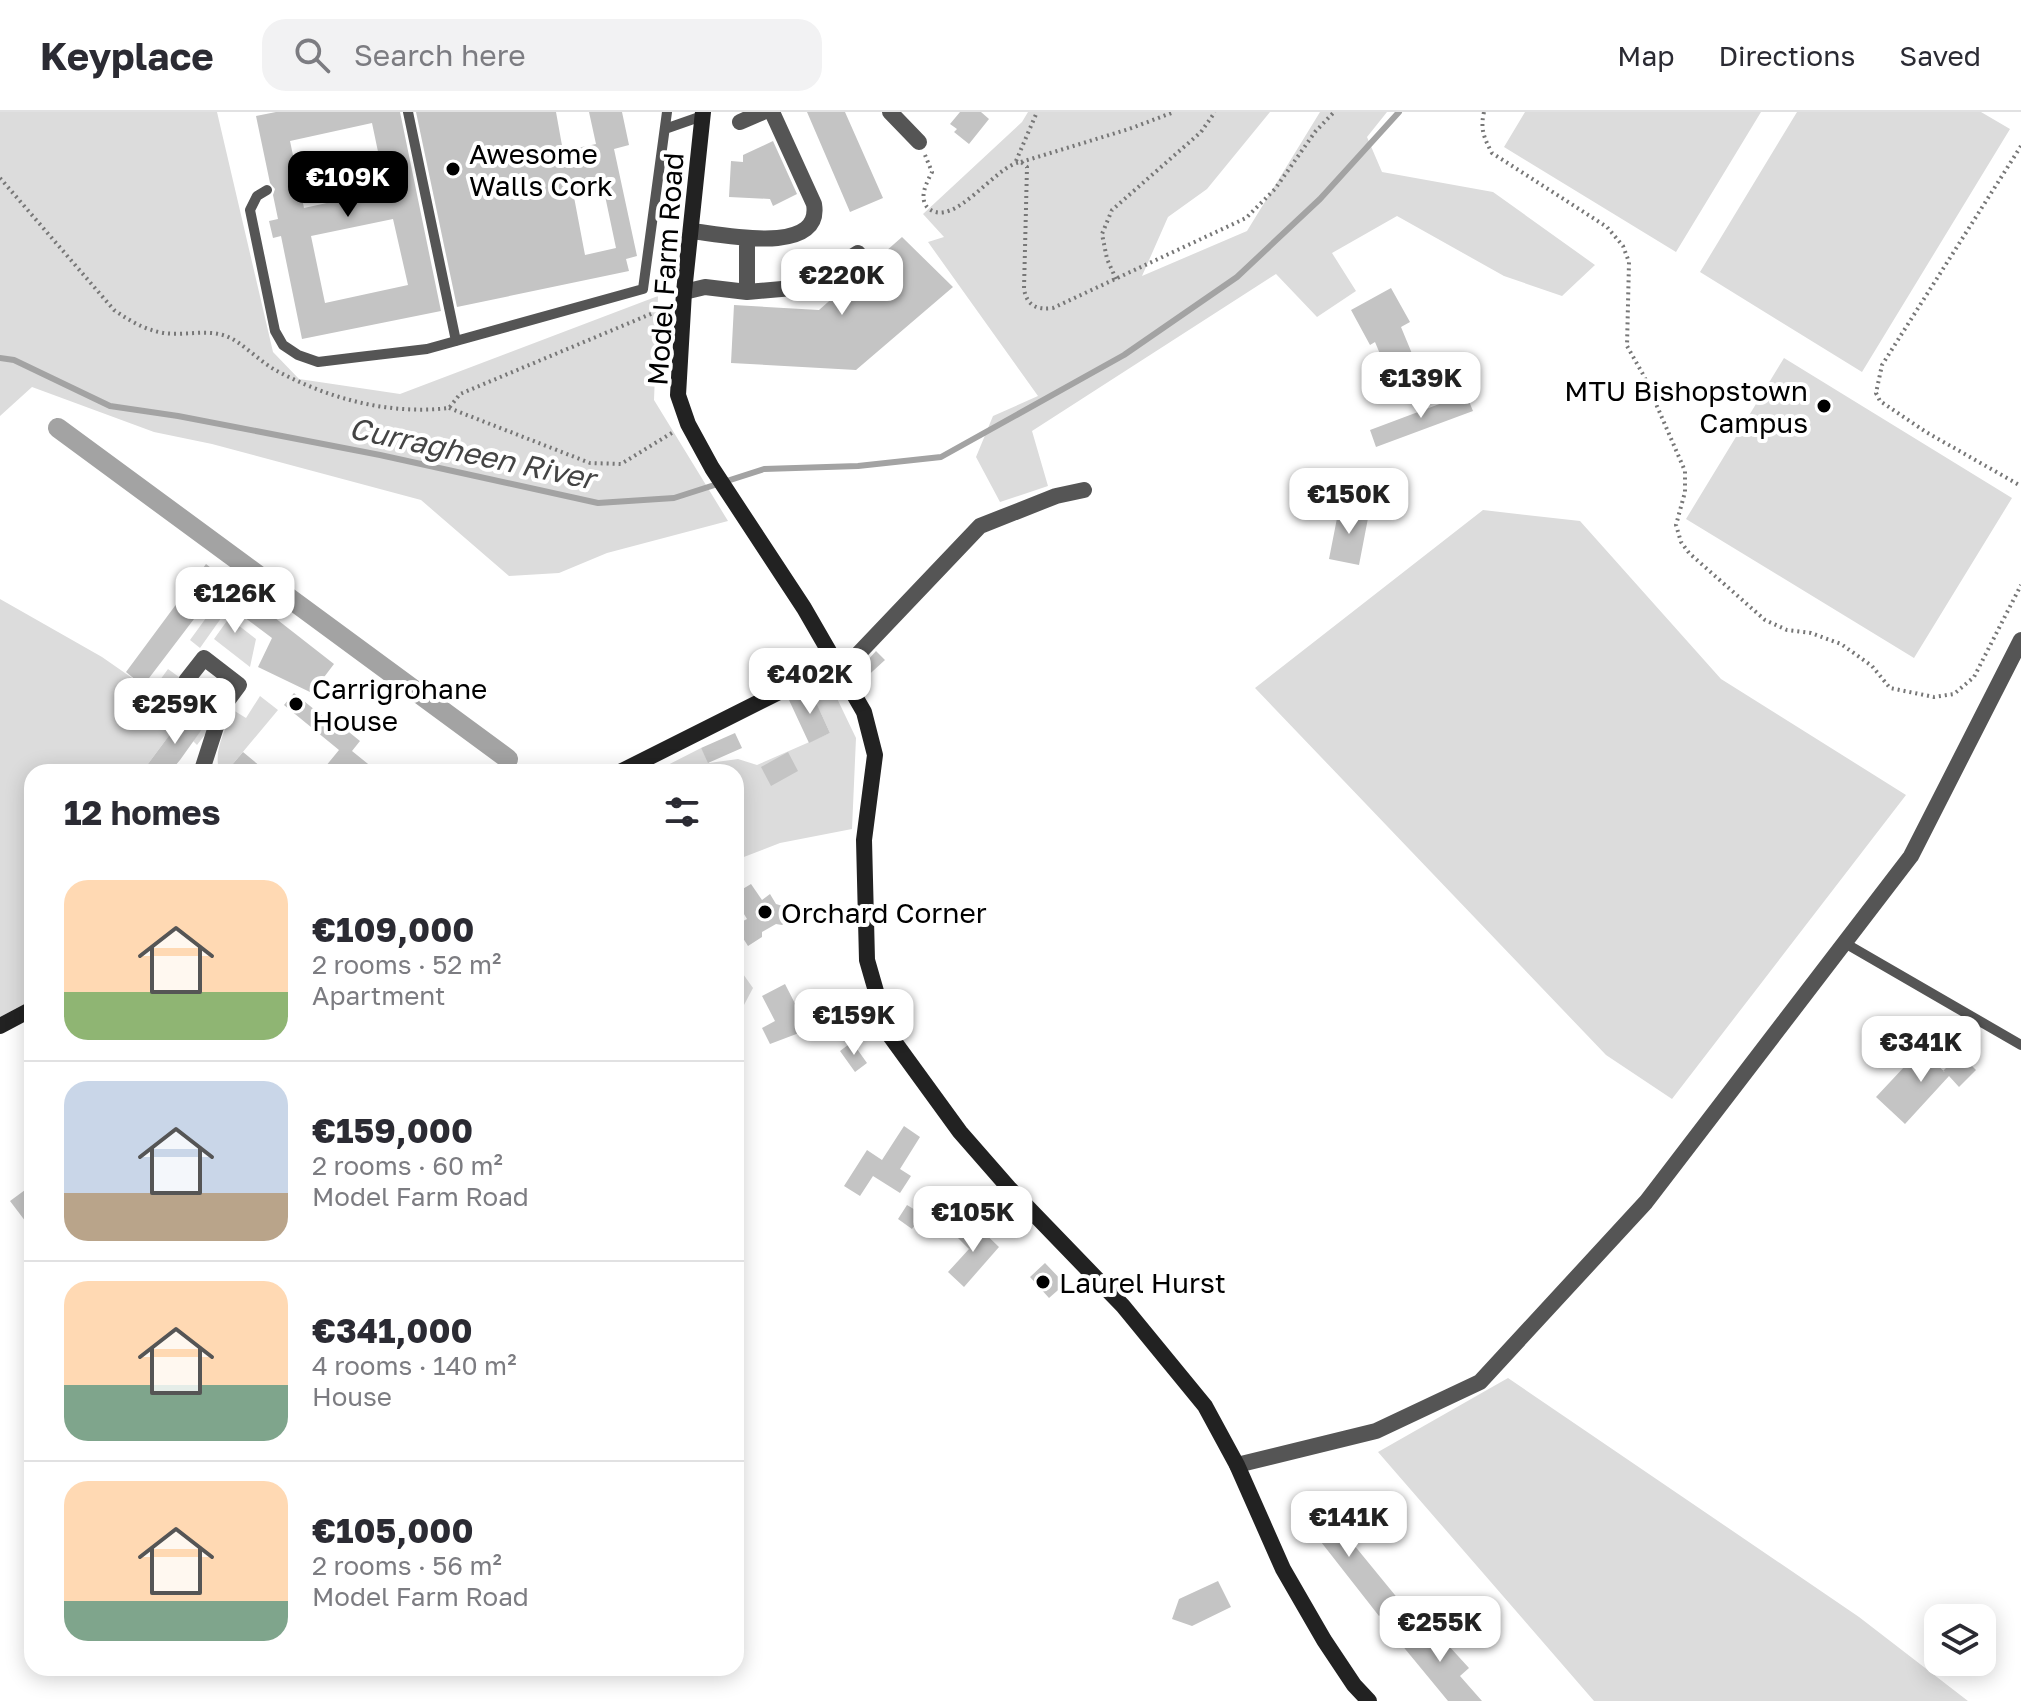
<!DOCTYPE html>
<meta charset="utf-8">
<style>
body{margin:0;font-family:"Golos Text",sans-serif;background:#f2f2f3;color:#2b2b33;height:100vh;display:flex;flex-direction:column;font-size:30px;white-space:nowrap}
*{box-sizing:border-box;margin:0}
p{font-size:26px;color:#7c7c81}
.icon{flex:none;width:44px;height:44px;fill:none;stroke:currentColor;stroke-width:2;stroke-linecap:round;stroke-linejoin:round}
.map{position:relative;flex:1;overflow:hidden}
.details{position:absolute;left:24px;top:652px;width:720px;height:912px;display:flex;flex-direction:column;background:#fff;border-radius:24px;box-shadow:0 4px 20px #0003}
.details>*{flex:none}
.fabs{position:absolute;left:1924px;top:1492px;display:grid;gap:16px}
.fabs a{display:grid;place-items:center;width:72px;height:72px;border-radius:16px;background:#fff;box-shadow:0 4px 20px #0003;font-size:40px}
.price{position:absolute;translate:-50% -68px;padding:0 18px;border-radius:16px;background:#fff;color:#222;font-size:26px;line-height:52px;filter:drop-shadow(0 2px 4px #0008)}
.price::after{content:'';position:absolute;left:50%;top:48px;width:24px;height:18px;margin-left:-12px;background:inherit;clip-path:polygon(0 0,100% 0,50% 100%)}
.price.current{background:#000;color:#fff}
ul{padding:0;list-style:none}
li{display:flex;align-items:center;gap:24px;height:200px;padding:0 40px}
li+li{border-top:2px solid #e1e1e2}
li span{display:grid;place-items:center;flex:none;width:224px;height:160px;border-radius:24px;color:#555}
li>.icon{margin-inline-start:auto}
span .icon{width:96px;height:96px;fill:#fffc;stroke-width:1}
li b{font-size:34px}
h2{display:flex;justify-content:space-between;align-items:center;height:96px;padding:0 40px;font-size:34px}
header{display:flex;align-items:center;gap:48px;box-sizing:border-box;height:112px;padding:0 40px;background:#fff;border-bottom:2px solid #e1e1e2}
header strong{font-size:38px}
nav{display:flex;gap:44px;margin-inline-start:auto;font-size:28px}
.search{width:560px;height:72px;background:#f2f2f3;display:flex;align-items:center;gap:20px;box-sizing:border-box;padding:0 28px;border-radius:24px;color:#7c7c81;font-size:30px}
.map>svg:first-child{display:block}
.green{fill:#dcdcdc}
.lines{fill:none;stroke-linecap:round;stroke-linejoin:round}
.stream{stroke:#a3a3a3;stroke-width:6}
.canal{stroke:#a3a3a3;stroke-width:20}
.building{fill:#c4c4c4;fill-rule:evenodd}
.path{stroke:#777;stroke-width:4;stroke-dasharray:2 4;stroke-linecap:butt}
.lane{stroke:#555;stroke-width:10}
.street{stroke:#555;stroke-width:16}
.secondary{stroke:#222;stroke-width:16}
.poi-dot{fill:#000;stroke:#fff;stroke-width:3}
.labels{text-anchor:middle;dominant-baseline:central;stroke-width:8;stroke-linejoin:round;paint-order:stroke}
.poi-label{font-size:28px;fill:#000;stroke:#fff;text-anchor:start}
.street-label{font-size:28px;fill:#000;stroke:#fff}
.water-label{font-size:30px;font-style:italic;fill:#444;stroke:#fff}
</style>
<header>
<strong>Keyplace</strong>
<div class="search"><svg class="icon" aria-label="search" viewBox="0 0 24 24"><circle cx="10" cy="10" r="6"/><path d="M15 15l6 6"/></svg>Search here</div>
<nav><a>Map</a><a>Directions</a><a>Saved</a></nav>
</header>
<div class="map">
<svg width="2021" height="1589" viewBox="0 0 2021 1589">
<rect width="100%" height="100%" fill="#fff"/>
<path class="green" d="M0 0H217L273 240 299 267 400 282 658 184 654 288 728 409 607 441 559 461 509 464 421 388 212 332 154 320 32 275 0 304Z
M1028 0H1270L1207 77 1168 105 1142 164 1247 119 1320 0H1387L1367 25 1382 60 1493 80 1595 153 1562 184 1504 164 1397 104 1332 141 1356 179 1317 205 1276 162 1032 319 1048 374 1000 390 976 345 993 304 1038 284 928 130 944 125 923 102 1022 10Z
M1525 0H1761L1676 140 1504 35Z
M1797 0H1981L2010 17 1862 260 1700 160Z
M1784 246 2012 386 1914 546 1686 407Z
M1483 398 1580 409 1721 567 1906 683 1672 987 1606 943 1255 576Z
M0 487 102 545 158 584 165 572 160 568 168 557 179 565 168 582 201 606 210 595 213 599 210 616 197 633 193 629 204 613 185 602 142 660H32V888L0 905Z
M214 495 224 502 200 536 190 528Z
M229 506 256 527 250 555 214 527Z
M832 576 856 626 852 717 780 731 736 748V660H654L701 636 709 651 738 647 757 653 830 621 813 584Z
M260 584 278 598 232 653 239 660H220C212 640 226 617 233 598L246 606Z
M736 852 753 876 736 908Z
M1508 1266 1859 1505 1968 1589H1594L1378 1340Z"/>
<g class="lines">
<path class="stream" d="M0 246 14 248 110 294 178 304 380 343 598 391 674 386 764 357 858 354 941 345 1124 243 1237 165 1320 87 1399 0"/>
<path class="canal" d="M58 316 508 647"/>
</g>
<path class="building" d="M276 0H400L441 199 302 227 281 124 273 126 269 109 278 107 273 83 275 77 270 71 256 4ZM372 11 386 78 304 96 290 29ZM393 107 408 173 325 191 311 124Z
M416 0H556L563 39 596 32 589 0H622L629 33 614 37 637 144 626 147 629 159 457 195ZM604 79 616 136 585 143 574 85Z
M807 0H845L883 86 850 100Z
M960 0H981L989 7 969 32 954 20 957 17 950 12Z
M773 29 797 82 773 94 770 87 729 85 731 49 743 50V43Z
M902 125 953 175 856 258 731 251 734 193 819 198Z
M1391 176 1410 210 1401 215 1420 261 1393 273 1375 230 1370 233 1351 198Z
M1466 282 1473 299 1376 335 1370 318Z
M1339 396 1369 401 1359 453 1329 447Z
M206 452 334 552 312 581 258 555 272 526 213 482 143 574 126 560Z
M876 539 885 548 862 569 855 562Z
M810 577 830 621 809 631 789 588Z
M294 581 336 615 339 612 360 629 352 639 378 660H321L339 638 284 593Z
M185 602 205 613 180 648 170 660H142Z
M735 621 742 636 708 651 701 636Z
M243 640 267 660H226Z
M788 640 798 659 771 674 761 655Z
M751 772 762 788 770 782 776 792 786 795 791 806 782 813 776 812 762 820V825L748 834 741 823 743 809 747 807 736 789V781Z
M785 872 806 913 797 917 799 921 770 932 762 916 775 909 762 884Z
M852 930 867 951 855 960 840 939Z
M1920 938 1945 960 1943 959 1960 942 1976 958 1959 975 1949 964 1905 1012 1876 985Z
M904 1014 920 1025 900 1057 911 1064 900 1081 873 1064 860 1084 844 1074 867 1038 882 1048Z
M25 1078 32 1086V1118L10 1089Z
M907 1093 922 1102 912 1117 898 1107Z
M973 1110 999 1135 964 1175 948 1160 969 1137 958 1126Z
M1045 1151 1065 1172 1049 1186 1030 1165Z
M1320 1387 1347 1438 1354 1433 1399 1488 1379 1504 1314 1421 1311 1423 1304 1408 1307 1407 1302 1397Z
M1218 1469 1231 1495 1192 1514 1172 1507 1179 1487Z
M1426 1509 1469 1556 1460 1564 1482 1589H1448L1401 1532Z"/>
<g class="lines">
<path class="path" d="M1484 0C1480 17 1484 26 1492 41L1607 115 1623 134 1629 150 1627 234 1644 264 1685 359V380L1676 413 1681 430 1689 441 1765 508 1787 518 1811 521 1841 532 1872 554 1890 576 1934 585 1954 582 1974 565 2021 473
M2021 34 1882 253 1876 281 1880 289 1926 320 2021 374
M925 43 932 60C927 70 918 86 928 96 954 118 995 53 1021 50L1027 55 1024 177C1027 194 1037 198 1053 196L1246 106 1275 77 1315 20 1334 0
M1016 49 1037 0
M1021 50 1129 17 1174 0
M0 66 114 198C130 209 145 218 164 221 184 224 206 217 226 224 242 230 260 250 277 259 330 287 389 303 449 296L460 282 665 196
M1116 167 1107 147 1102 122 1112 98 1201 20 1215 0
M449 296 590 351 621 352 675 319"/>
<path class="lane" d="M408 0 456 229
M665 17 702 4
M267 78 257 84 250 98 275 219 283 233 298 243 318 250 359 245 427 237 643 177 667 0
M1843 830 2021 933"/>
<path class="street" d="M890 0 919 30
M740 10 763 0
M692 119C720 122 823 145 814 92L772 0
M684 180 705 175 747 180 804 175 858 141
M747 180V126
M841 560 980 414 1056 384 1084 378
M204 660 202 658 222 596 239 573 204 546 186 569 222 596
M1237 1353 1376 1319 1480 1270 1646 1090 1911 744 2021 528"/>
<path class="secondary" d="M703 0 684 180 678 283 688 312 712 356 804 496 864 600 875 643 864 728 867 848 888 921 960 1020 1009 1076 1123 1194 1205 1294 1237 1353 1283 1457 1324 1528 1354 1573 1369 1589
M620 660 803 568 833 546
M0 914 32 897"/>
</g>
<g class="poi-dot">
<circle cx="453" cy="57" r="8"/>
<circle cx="1824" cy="294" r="8"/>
<circle cx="296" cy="592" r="8"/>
<circle cx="765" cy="800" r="8"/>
<circle cx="1043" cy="1170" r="8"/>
</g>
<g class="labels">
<g class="poi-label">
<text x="469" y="41">Awesome<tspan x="469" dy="32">Walls Cork</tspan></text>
<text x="1808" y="278" text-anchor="end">MTU Bishopstown<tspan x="1808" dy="32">Campus</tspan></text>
<text x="312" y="576">Carrigrohane<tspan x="312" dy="32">House</tspan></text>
<text x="781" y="800">Orchard Corner</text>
<text x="1059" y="1170">Laurel Hurst</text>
</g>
<g class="street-label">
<text transform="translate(665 157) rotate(-86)">Model Farm Road</text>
</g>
<g class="water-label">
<text transform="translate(472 341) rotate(12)">Curragheen River</text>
</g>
</g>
</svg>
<div class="fabs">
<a><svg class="icon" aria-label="layers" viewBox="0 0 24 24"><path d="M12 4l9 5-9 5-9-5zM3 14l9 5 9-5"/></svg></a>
</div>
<b class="price current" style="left:348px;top:107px">€109K</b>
<b class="price" style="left:842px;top:205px">€220K</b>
<b class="price" style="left:1421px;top:308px">€139K</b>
<b class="price" style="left:1349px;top:424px">€150K</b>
<b class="price" style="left:235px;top:523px">€126K</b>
<b class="price" style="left:810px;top:604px">€402K</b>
<b class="price" style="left:175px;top:634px">€259K</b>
<b class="price" style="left:854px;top:945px">€159K</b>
<b class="price" style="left:1921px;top:972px">€341K</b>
<b class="price" style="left:973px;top:1142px">€105K</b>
<b class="price" style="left:1349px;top:1447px">€141K</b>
<b class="price" style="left:1440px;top:1552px">€255K</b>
<section class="details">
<h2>12 homes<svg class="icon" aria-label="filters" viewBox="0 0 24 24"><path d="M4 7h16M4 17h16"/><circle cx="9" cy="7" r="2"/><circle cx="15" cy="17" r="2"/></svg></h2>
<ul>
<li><span style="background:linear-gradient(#ffd9b3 70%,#8fb573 0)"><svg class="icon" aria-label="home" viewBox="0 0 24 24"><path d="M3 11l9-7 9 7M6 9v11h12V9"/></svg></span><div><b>€109,000</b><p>2 rooms · 52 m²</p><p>Apartment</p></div></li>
<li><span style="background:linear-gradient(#c9d6e8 70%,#b9a48a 0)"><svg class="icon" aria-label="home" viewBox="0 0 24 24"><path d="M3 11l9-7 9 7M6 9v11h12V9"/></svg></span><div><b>€159,000</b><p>2 rooms · 60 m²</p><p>Model Farm Road</p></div></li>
<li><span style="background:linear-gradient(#ffd9b3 65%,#7fa58c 0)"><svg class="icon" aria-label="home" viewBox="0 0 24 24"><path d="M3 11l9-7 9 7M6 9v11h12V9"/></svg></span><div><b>€341,000</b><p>4 rooms · 140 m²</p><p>House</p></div></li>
<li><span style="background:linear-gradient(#ffd9b3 75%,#7fa58c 0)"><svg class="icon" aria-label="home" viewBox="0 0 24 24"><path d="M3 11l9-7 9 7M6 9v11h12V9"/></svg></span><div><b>€105,000</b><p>2 rooms · 56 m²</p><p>Model Farm Road</p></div></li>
</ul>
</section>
</div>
